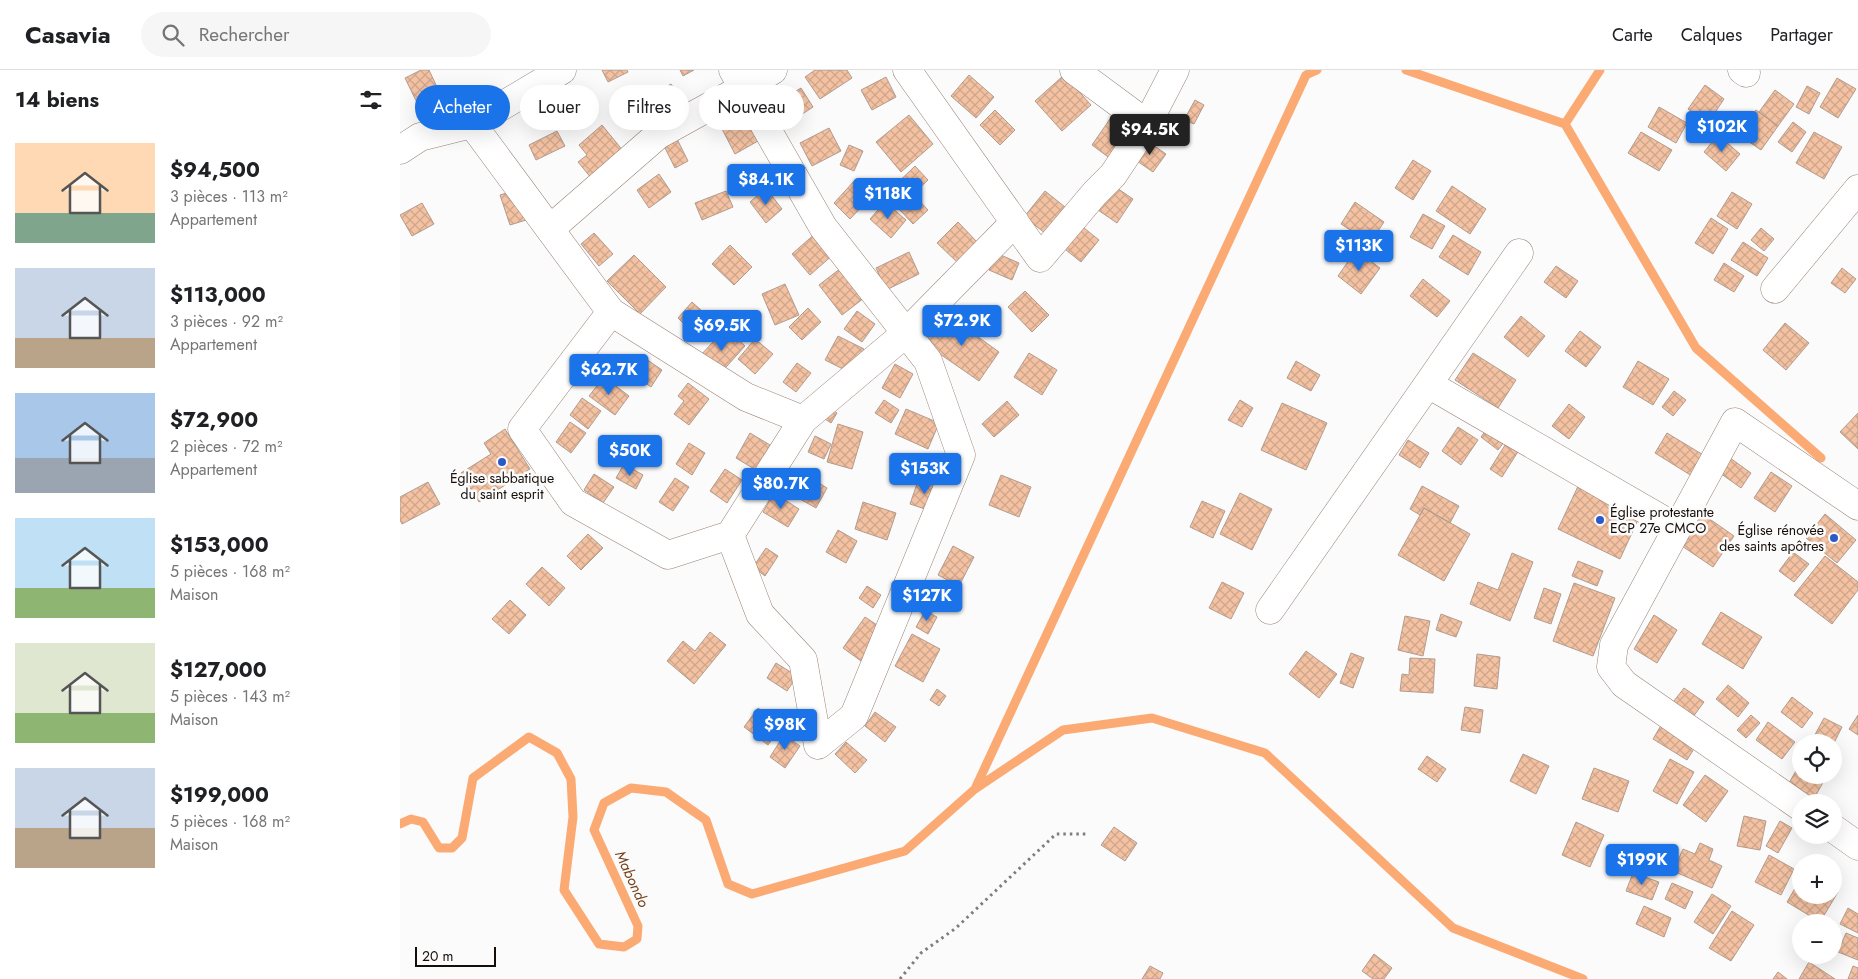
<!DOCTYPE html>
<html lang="fr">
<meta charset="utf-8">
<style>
body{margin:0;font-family:Jost,sans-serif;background:#f6f6f6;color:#202124;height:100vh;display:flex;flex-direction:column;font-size:19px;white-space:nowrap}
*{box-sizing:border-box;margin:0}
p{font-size:16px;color:#757577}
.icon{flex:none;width:28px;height:28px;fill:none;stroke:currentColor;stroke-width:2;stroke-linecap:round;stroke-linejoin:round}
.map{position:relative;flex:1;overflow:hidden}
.sheet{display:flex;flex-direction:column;background:#fff;width:400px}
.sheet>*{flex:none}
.guide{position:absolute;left:15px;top:15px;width:475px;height:45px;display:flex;gap:10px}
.controls{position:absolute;left:1392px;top:664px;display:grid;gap:10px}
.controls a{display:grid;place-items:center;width:50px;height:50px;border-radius:50%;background:#fff;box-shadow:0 5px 20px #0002;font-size:25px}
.scale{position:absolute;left:15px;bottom:12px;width:81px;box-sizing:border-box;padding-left:5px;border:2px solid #150d08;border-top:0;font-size:14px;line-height:18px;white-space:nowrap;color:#150d08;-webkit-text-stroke:4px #fbfbfb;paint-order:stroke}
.price{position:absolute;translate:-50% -42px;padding:0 11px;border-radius:5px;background:#1a73e8;color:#fff;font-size:16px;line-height:32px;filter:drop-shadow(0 1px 2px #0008)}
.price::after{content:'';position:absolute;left:50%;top:30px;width:15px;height:11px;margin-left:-8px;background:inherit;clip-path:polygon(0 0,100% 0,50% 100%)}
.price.current{background:#222;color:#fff}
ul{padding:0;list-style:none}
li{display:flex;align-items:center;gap:15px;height:125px;padding:0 15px}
li span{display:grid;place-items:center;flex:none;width:140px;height:100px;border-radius:0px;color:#555}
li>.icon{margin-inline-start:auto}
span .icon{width:60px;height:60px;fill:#fffc;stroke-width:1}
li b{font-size:21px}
h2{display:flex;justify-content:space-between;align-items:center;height:60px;padding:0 15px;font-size:21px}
.tag{padding:0 18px;border-radius:22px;background:#fff;box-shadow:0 5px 20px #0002;font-size:18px;line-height:45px}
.tag.current{background:#1a73e8;color:#fff}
header{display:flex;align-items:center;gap:30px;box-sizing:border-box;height:70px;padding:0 25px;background:#fff;border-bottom:1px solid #e0e0e0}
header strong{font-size:24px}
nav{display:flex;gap:28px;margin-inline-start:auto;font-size:18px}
.search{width:350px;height:45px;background:#f6f6f6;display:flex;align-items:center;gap:12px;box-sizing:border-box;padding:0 18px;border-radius:28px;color:#757577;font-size:19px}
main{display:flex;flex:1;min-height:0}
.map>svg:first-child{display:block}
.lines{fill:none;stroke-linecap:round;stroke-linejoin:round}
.stream{stroke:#fbaa73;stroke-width:9}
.building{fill:url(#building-cross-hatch);stroke:#b29c8e}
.minor-casing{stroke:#998376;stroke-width:29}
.path{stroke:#807c7a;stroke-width:3;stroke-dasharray:2.5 4;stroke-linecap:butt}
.minor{stroke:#fff;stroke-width:28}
.poi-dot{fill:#2c59c8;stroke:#fbfbfb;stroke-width:2}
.labels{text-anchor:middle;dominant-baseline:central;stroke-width:5;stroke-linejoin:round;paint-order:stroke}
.poi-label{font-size:14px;fill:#150d08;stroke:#fbfbfb}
.water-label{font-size:15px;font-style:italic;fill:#76411b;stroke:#fbfbfb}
</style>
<header>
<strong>Casavia</strong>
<div class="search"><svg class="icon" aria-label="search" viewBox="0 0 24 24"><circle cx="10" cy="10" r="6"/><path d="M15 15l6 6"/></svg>Rechercher</div>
<nav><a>Carte</a><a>Calques</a><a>Partager</a></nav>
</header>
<main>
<section class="sheet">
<h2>14 biens<svg class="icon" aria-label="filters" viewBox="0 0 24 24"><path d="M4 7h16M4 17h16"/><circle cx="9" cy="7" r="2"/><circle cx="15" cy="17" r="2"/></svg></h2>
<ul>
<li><span style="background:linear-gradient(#ffd9b3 70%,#7fa58c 0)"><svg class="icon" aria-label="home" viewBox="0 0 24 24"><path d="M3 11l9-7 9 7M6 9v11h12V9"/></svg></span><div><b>$94,500</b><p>3 pièces · 113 m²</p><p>Appartement</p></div></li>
<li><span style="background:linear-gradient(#c9d6e8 70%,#b9a48a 0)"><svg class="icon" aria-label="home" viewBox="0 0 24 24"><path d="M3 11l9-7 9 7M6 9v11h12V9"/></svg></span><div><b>$113,000</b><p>3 pièces · 92 m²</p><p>Appartement</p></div></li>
<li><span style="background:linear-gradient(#a9c7e8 65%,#9aa5b1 0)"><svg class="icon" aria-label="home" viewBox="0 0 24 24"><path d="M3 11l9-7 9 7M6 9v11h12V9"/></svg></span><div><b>$72,900</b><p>2 pièces · 72 m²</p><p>Appartement</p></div></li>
<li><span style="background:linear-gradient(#bfe0f5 70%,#8fb573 0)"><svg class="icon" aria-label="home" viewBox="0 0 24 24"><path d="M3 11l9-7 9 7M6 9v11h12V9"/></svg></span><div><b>$153,000</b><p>5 pièces · 168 m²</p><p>Maison</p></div></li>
<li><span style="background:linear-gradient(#dfe7d0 70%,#8fb573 0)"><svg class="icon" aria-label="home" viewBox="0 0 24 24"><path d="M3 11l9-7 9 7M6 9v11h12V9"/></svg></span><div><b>$127,000</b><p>5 pièces · 143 m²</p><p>Maison</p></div></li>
<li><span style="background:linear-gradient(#c9d6e8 60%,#b9a48a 0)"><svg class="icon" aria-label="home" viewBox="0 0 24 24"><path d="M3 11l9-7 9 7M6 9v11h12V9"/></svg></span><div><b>$199,000</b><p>5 pièces · 168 m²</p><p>Maison</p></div></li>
</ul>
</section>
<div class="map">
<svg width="1458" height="909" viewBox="0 0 1458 909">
<defs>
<pattern id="building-cross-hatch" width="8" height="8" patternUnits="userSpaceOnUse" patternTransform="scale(1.25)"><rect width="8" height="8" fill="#f4c2a3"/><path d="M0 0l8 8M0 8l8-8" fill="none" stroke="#d0a68b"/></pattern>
</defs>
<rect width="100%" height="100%" fill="#fbfbfb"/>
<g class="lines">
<path class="stream" d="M1006 0 1165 54 1296 278 1421 388
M1165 54 1200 0
M575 719 906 5 917 0
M0 754 11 749 23 752 39 778H52L62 768 73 708 129 667 157 683 171 709 173 747 164 820 199 874 224 877 237 869 238 856 194 760 204 733 231 718 266 722 306 750 328 814 352 824 505 781 575 719 663 660 752 648 865 683 1053 858 1183 909"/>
</g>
<path class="building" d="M21 0H29L44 32 22 43 5 8Z
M202 0H227L228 2 208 12Z
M280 0H294L283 6Z
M415 0H447L452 8 420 29 405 7Z
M569 5 594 27 576 48 551 26Z
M664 5 691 35 662 61 635 31Z
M486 7 496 27 472 40 461 20Z
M1437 8 1456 19 1438 48 1420 37Z
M271 14 278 25 265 33 259 21Z
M1305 15 1324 29 1308 53 1288 39Z
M1407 16 1420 23 1409 44 1396 37Z
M401 18 413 37 387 54 374 34Z
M1375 20 1394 34 1378 56 1359 42Z
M795 30 804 35 794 54 784 50Z
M1259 37 1287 53 1276 73 1248 57Z
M595 40 615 60 600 75 580 55Z
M1356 40 1378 56 1361 80 1339 65Z
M344 44 358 71 335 84 321 57Z
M509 45 533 74 501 102 476 72Z
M712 46 735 63 715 92 692 75Z
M1393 52 1406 62 1392 82 1378 72Z
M202 55 224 82 192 109 178 92 187 85 179 75Z
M429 58 441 81 412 96 400 73Z
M157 61 165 76 136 90 129 75Z
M1241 62 1272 80 1259 101 1228 83Z
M1414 62 1442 77 1424 109 1396 93Z
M1318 65 1340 84 1326 101 1304 82Z
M277 69 288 91 275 98 264 76Z
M746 70 766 84 753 102 734 89Z
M449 75 463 81 454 101 440 95Z
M1013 90 1031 101 1013 130 995 118Z
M515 96 528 110 498 138 486 124Z
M259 104 271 122 249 138 237 120Z
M456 109 472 126 450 149 434 133Z
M711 114 733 129 717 153 695 138Z
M1052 116 1086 139 1070 164 1036 141Z
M366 118 382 139 366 153 350 132Z
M116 120 126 150 110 155 100 125Z
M326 121 333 137 302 150 295 133Z
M645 121 665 137 645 163 624 147Z
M1332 122 1352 134 1337 159 1317 146Z
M513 124 528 140 513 154 498 138Z
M485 132 506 150 491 168 470 149Z
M955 132 984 152 970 173 941 154Z
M22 133 34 154 12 166 0 145Z
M1023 144 1045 156 1032 179 1010 167Z
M1311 148 1328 159 1313 184 1295 173Z
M558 152 578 173 558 193 537 173Z
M679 154 699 170 681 192 661 176Z
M1361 158 1374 169 1364 181 1351 170Z
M417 162 435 183 410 205 392 184Z
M194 163 213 184 199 196 181 174Z
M1053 165 1081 182 1068 205 1039 187Z
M1343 172 1368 188 1357 206 1331 190Z
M330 175 352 197 334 215 312 194Z
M956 180 980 198 961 224 938 206Z
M509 182 519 204 486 220 476 198Z
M596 183 619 193 612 210 589 200Z
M234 185 266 217 240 244 207 211Z
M1324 193 1344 206 1334 222 1314 210Z
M1156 196 1178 211 1166 228 1144 212Z
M441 198 464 228 442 245 419 215Z
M1442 198 1456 209 1445 223 1431 213Z
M1023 209 1050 231 1037 247 1010 226Z
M385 214 399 245 375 255 362 224Z
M625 221 649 245 632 262 608 237Z
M292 232 302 241 287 257 278 248Z
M408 238 421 252 402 270 389 257Z
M457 241 475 254 462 272 444 259Z
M545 243 599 282 579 311 524 273Z
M1121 246 1145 266 1128 287 1104 267Z
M1385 253 1409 273 1386 300 1363 280Z
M326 258 345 276 319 305 299 287Z
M1180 261 1201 277 1186 297 1165 281Z
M438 266 464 279 451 303 425 290Z
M355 269 373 284 355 304 338 289Z
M629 283 657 300 642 325 614 307Z
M1073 283 1116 310 1098 338 1055 310Z
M246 289 262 300 251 317 235 306Z
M896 291 920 305 911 321 887 308Z
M1238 291 1269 309 1253 335 1223 317Z
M397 293 411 303 396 322 383 312Z
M495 294 513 304 500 328 482 318Z
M204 307 229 326 215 345 189 326Z
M288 313 309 329 289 355 274 344 284 331 278 326Z
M1274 321 1286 330 1273 346 1262 337Z
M182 328 201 341 188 359 170 345Z
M484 330 499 340 491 353 475 343Z
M840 330 853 338 842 357 828 350Z
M607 331 619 345 594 367 582 354Z
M882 333 927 353 906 400 861 380Z
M1169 334 1185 347 1169 369 1152 356Z
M429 338 437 343 431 353 422 347Z
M506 339 539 353 528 379 495 364Z
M1458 343V379L1440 362Z
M170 352 186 363 171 383 156 372Z
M1091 353 1108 367 1098 380 1081 367Z
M438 354 463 362 452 399 427 392Z
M1058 357 1078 370 1061 395 1042 381Z
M105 359 130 399 79 432 61 403 91 384 84 373Z
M350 363 370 375 356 400 336 388Z
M1267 363 1305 386 1292 406 1255 383Z
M415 366 431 374 424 389 408 382Z
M1008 370 1029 383 1020 398 999 385Z
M1107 372 1119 380 1102 407 1090 399Z
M289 373 305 383 292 405 276 394Z
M1330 388 1351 403 1341 418 1320 403Z
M224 394 243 405 236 419 216 408Z
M325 399 342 410 327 433 310 421Z
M1371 402 1392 416 1375 442 1354 428Z
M194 404 214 417 203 433 184 420Z
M601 405 631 417 619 447 589 435Z
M275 408 289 417 273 441 259 432Z
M411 408 427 418 416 438 400 429Z
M519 408 540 416 531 441 510 434Z
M28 412 40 434 2 454 0 450V427Z
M1180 412 1242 441 1220 489 1158 459Z
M1022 416 1059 436 1050 453 1024 438 1020 445 1010 439Z
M374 423 399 439 388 457 363 442Z
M840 423 872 439 852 480 820 464Z
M802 431 825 441 813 468 790 457Z
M463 432 496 443 487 470 455 459Z
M1024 438 1070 464 1044 511 998 485Z
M1301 443 1334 466 1313 497 1279 474Z
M1425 444 1456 470 1437 493 1406 468Z
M438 460 457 471 446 493 426 482Z
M188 464 203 478 181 500 167 486Z
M553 476 574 487 559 516 538 505Z
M366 478 378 486 365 506 353 497Z
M1393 482 1409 494 1394 512 1379 501Z
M1112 483 1133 492 1110 551 1070 534 1078 512 1098 520Z
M1425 486 1458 512V520L1432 554 1394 525Z
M1178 491 1203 501 1197 516 1172 506Z
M142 497 165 518 149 536 126 514Z
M822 512 844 523 831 549 809 538Z
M1174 513 1215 528 1193 586 1153 571Z
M467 516 481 525 473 538 459 528Z
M1144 518 1161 524 1151 554 1134 548Z
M110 530 126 545 109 564 92 549Z
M525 541 537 547 528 564 516 557Z
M1321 542 1362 567 1343 599 1302 574Z
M1041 544 1062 552 1056 567 1036 560Z
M1254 545 1277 560 1257 593 1234 579Z
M1005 546 1030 551 1023 586 998 580Z
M465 547 483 559 461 591 443 578Z
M310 562 326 575 294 614 267 591 283 571 295 581Z
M512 564 540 579 523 612 495 596Z
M906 581 937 604 919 628 889 604Z
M951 583 964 588 953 618 940 613Z
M1077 584 1100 587 1097 619 1074 616Z
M1010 588 1035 589 1033 623 1000 621 1002 604 1009 605Z
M376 593 397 606 387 621 367 608Z
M1328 615 1349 633 1338 647 1316 629Z
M1284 618 1304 632 1290 651 1270 636Z
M537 619 546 626 539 636 530 630Z
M1392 627 1413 643 1402 658 1381 642Z
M1065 637 1083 640 1080 663 1061 660Z
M358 638 382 655 368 675 344 657Z
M475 642 496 657 485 672 465 656Z
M1351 645 1360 653 1346 668 1337 660Z
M1458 645V665L1449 659Z
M1424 648 1442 657 1434 673 1411 672Z
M1263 652 1297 674 1287 690 1253 669Z
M1368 652 1395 672 1382 689 1356 670Z
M384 665 400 676 385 698 370 687Z
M446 672 467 690 455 703 435 684Z
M1123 684 1149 696 1136 724 1110 711Z
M1027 686 1046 699 1037 712 1018 699Z
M1270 689 1294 702 1277 734 1253 721Z
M1400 694 1401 705H1418L1425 709 1412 732 1386 718Z
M1194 698 1229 711 1218 742 1182 729Z
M1305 705 1328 721 1306 752 1283 735Z
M1344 746 1366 751 1360 780 1337 776Z
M1380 751 1392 758 1378 783 1366 776Z
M1176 752 1204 765 1190 797 1162 785Z
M714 757 737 773 725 791 701 775Z
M1300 773 1313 779 1309 790 1322 796 1312 818 1273 801 1283 779 1295 784Z
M1369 785 1394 799 1381 825 1355 812Z
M1233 803 1259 812 1252 830 1226 821Z
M1401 808V825H1434V820L1438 822 1420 852 1387 832Z
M1272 813 1293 822 1285 839 1265 829Z
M1312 824 1331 836 1313 864 1294 852Z
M1244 836 1271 848 1264 867 1236 854Z
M1448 838 1458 844V863L1440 854Z
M1332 841 1354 855 1331 891 1309 878Z
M1446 863 1458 868V890L1438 882Z
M974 884 992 898 984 909H973L962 901Z
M1409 892 1435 909H1399Z
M750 896 763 903 760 909H742Z
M1453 896 1458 898V909H1448Z
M1378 902 1387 909H1373Z"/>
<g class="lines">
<g class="minor-casing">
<path id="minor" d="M333 0 423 157 528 291 561 385 454 646 418 675 403 590 360 544 330 465 403 350
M507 0 640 188 695 123 713 105 747 54 775 0
M674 0 747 54
M1342 0 1346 3
M72 54 211 242 346 327 403 350 506 263 615 152
M0 80 20 67 72 54 162 0
M150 159 258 65 343 18 373 0
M1375 219 1458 119
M211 242 122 359 173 432 268 485 330 465
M1028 314 1119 183
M870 540 1028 314 1277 458
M1401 737 1224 614 1211 597 1214 575 1335 352 1458 436
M1434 759 1458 776"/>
</g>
<path class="path" d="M500 909 521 883 556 858 656 764H689"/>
<use href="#minor" class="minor"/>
</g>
<g class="poi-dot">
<circle cx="102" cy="392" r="5"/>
<circle cx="1200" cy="450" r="5"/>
<circle cx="1434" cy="468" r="5"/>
</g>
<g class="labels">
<g class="poi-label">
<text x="102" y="408">Église sabbatique<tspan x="102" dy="16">du saint esprit</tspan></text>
<text x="1210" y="442" text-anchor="start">Église protestante<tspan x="1210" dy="16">ECP 27e CMCO</tspan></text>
<text x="1424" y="460" text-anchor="end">Église rénovée<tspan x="1424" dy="16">des saints apôtres</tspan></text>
</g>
<g class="water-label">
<text transform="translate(232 809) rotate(65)">Mabondo</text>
</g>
</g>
</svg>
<div class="controls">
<a><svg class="icon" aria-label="locate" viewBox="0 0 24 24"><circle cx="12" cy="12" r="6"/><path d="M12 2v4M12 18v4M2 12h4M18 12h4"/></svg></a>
<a><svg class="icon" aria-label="layers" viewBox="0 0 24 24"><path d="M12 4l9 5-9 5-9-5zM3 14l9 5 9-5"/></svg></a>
<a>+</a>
<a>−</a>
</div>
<div class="scale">20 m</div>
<b class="price" style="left:1322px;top:83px">$102K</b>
<b class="price current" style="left:750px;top:86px">$94.5K</b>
<b class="price" style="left:366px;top:136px">$84.1K</b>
<b class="price" style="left:488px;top:150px">$118K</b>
<b class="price" style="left:959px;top:202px">$113K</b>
<b class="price" style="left:562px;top:277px">$72.9K</b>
<b class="price" style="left:322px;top:282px">$69.5K</b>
<b class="price" style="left:209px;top:326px">$62.7K</b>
<b class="price" style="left:230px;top:407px">$50K</b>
<b class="price" style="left:525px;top:425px">$153K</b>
<b class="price" style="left:381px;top:440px">$80.7K</b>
<b class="price" style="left:527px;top:552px">$127K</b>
<b class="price" style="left:385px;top:681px">$98K</b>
<b class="price" style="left:1242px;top:816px">$199K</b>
<div class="guide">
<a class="tag current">Acheter</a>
<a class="tag">Louer</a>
<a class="tag">Filtres</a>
<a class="tag">Nouveau</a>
</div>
</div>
</main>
